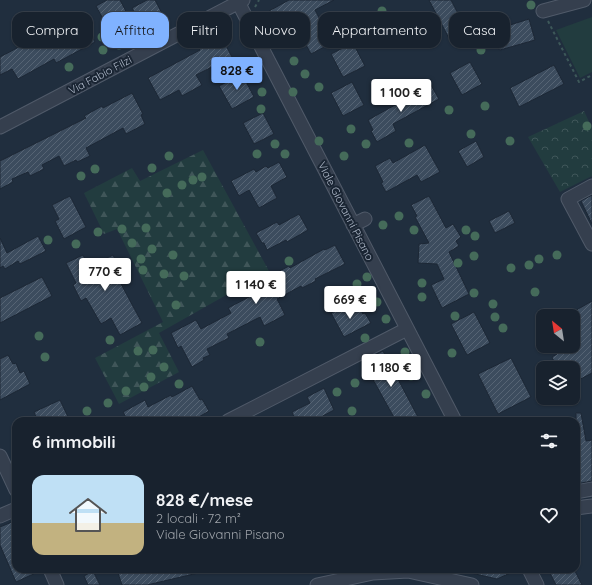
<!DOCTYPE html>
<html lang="it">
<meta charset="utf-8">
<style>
body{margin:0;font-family:Quicksand,sans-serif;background:#252f3a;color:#f1f3f6;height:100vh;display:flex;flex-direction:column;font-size:15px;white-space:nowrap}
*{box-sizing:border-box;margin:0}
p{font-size:13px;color:#9fa4aa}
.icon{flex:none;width:22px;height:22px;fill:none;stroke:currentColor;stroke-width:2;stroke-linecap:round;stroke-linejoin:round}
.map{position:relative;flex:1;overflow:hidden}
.details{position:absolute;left:12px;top:417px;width:568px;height:156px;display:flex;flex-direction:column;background:#18222e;border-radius:12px;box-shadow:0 1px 3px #0004,0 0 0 1px #363f4a}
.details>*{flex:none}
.top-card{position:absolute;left:12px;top:12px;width:568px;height:36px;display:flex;gap:8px}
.needle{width:26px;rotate:330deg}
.buttons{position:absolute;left:536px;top:309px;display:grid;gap:8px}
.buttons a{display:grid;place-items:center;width:44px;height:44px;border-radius:8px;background:#18222e;box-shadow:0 1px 3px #0004,0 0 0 1px #363f4a;font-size:20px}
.price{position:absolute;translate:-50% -34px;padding:0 9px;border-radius:4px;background:#fff;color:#222;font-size:13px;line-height:26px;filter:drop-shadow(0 1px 2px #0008)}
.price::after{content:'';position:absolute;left:50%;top:24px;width:12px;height:9px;margin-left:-6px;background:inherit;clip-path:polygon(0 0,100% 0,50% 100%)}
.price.active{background:#80b2ff;color:#111}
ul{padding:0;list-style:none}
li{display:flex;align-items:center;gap:12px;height:100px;padding:0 20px}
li+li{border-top:1px solid #363f4a}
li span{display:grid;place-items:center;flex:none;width:112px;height:80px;border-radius:12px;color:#555}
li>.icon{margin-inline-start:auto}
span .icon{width:48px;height:48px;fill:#fffc;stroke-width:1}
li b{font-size:17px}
h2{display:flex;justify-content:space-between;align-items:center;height:48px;padding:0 20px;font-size:17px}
.chip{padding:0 14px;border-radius:12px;background:#18222e;box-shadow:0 1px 3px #0004,0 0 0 1px #363f4a;font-size:14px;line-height:36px}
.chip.active{background:#80b2ff;color:#111}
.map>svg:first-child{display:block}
.grass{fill:#223c3f}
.forest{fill:url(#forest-firs)}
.park{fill:url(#park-crowns)}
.building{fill:url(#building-hatch);stroke:#1c2735}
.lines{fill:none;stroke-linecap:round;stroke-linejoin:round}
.minor-casing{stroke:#505a69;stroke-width:15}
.path{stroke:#3d5859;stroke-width:2;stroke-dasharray:3 3;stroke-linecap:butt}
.minor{stroke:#353f4e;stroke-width:13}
.tree{fill:#456b5a}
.labels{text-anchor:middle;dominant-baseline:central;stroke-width:4;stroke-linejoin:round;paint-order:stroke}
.street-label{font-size:11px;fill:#b0baca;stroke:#1a2533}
</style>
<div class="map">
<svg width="592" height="585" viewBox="0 0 592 585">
<defs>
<pattern id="forest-firs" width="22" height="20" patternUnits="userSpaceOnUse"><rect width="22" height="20" fill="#223c3f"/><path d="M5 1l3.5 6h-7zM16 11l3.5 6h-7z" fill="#405659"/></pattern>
<pattern id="park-crowns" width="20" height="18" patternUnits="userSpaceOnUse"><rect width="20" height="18" fill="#223c3f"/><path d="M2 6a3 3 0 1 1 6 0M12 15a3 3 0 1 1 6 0" fill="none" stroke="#405659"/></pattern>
<pattern id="building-hatch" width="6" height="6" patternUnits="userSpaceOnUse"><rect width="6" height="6" fill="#3c4c5e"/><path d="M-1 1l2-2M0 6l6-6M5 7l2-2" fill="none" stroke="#566474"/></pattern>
</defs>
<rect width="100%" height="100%" fill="#202e3e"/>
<path class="grass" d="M592 17V72L580 78 556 30Z"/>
<path class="forest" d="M203 150 269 271 159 333 179 372 119 404 95 358 163 322 117 229 104 234 84 193 132 168 140 181Z"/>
<path class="park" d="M584 111 592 128V176L560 192 528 137Z"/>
<path class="building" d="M107 0H120L129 17 108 28 96 6Z
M147 0H155L164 17 143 28 132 8Z
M289 0H334L315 10 332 43 311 54 294 22 280 30 269 11Z
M429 0H451L470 37 453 46Z
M529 19 535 40 500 50 495 47 491 31Z
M85 23 95 42 56 63 54 59 18 79 12 69 0 75V57L34 39 36 44 63 30 65 34Z
M220 34 232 57 196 75 202 85 182 96 179 90 160 100 148 78 200 50 197 45Z
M353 43 365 66 343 77 331 54Z
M470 62 482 84 462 95 450 73Z
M554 65 564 84 519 107 510 88Z
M242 74 254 97 232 109 219 86Z
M352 82 364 105 343 116 331 93Z
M431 85 439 99 393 124 396 131 377 142 371 131 373 130 368 120Z
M132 93 143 114 141 115 145 124 126 134 123 128 86 148 90 156 77 162 76 160 64 166 59 156 42 165 44 169 30 176 28 172 12 179 13 182 0 189V161L86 118 84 116 102 106 103 108Z
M263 113 274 134 254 144 243 123Z
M476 141 484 157 467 167 458 151Z
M425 145 440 172 421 182 417 175 386 192 381 183 383 182 375 166 390 158 393 163Z
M279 162 287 177 271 186 277 198 259 208 249 190 239 196 231 181 254 169 256 172 266 166 268 168Z
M592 195V224L581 201Z
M70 196 86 227 64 239 55 221 59 219 52 205Z
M429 196 446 228 453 224 461 237 456 241 459 246 449 252 469 294 442 308 431 285 444 279 437 264 418 263 419 244 429 243 415 217 417 216 411 205Z
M509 211 515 223 495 233 489 221Z
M299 214 308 230 287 242 286 240 267 250 264 243H262L256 233 277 222 279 225Z
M38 236 46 251 20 264 18 261 5 269 3 266 0 268V238L7 253Z
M335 245 345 264 315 279 316 281 302 288 301 286 277 299 285 315 264 326 260 317 227 334 229 338 207 349 210 355 203 358 204 360 192 367 181 346 178 348 171 333 196 320 201 329 231 313 228 308 249 297 247 292 255 288 253 285 289 266 290 268 324 249 325 250Z
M83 255 89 267 113 255 125 279 120 282 142 323 120 335 111 318 101 324 86 298 81 301 73 285 76 283 66 263Z
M42 277 52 296 0 323V298Z
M592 301V373L573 383V368H557L552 357 557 354 553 346H573V312Z
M358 305 363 314 365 313 371 323 344 337 331 313 343 307 346 312Z
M474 312 490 343 467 355 451 324Z
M383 351 418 417 411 421H396L366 367 372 363 369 358Z
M8 355 13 364 16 363 20 373 24 371 30 384 0 400V359Z
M511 358 531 397 498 414 478 374Z
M192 386 200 400 202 399 209 411 192 421H128L123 412 145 400 148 407 171 395 172 397Z
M324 388 334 410 319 418 320 421H296L292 412 310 403 307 397Z
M60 400 70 421H38L34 412Z
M576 413H581L586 441 592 440V481L576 484Z
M12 522 16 532V569H42V570L16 582 0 545V527Z
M136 569H197L198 573 147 585H122L118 573Z
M472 569H519L497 579 471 573Z
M548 569H574L582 585H556Z
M93 571 100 585H88L84 576Z"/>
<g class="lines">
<g class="minor-casing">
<path id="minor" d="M237 0 455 421
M543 11 584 0
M0 127 243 0
M592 186 568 199 592 244
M353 225 365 219
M228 421 407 329
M0 456 16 490
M576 492 592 489
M576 508 592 506
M0 516 16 509
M50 569 57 585
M529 569 537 585
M317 585 373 573 408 571 472 585"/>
</g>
<path class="path" d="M255 7 259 0
M548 21 579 82 592 75"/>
<use href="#minor" class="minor"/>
</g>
<g class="tree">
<circle cx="531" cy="5" r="4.5"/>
<circle cx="382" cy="11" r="4.5"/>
<circle cx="102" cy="37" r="4.5"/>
<circle cx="124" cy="37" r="4.5"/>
<circle cx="119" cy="45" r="4.5"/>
<circle cx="103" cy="50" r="4.5"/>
<circle cx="481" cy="50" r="4.5"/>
<circle cx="294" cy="61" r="4.5"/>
<circle cx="69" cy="67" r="4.5"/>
<circle cx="305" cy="74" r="4.5"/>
<circle cx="319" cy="87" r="4.5"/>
<circle cx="402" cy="90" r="4.5"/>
<circle cx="262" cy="92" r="4.5"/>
<circle cx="293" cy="92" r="4.5"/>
<circle cx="485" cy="106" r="4.5"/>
<circle cx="261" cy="109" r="4.5"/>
<circle cx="449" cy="110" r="4.5"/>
<circle cx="587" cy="126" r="4.5"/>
<circle cx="351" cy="129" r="4.5"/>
<circle cx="471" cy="134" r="4.5"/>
<circle cx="319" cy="141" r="4.5"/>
<circle cx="510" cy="141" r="4.5"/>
<circle cx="409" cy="143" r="4.5"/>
<circle cx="275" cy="144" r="4.5"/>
<circle cx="366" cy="144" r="4.5"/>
<circle cx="257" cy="154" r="4.5"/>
<circle cx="285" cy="154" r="4.5"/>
<circle cx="169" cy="156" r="4.5"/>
<circle cx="344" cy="156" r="4.5"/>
<circle cx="152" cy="168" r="4.5"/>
<circle cx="95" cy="169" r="4.5"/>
<circle cx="81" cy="176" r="4.5"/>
<circle cx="202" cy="177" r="4.5"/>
<circle cx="193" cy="180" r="4.5"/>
<circle cx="182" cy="185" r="4.5"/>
<circle cx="167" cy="193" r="4.5"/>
<circle cx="399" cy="216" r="4.5"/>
<circle cx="383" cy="225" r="4.5"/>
<circle cx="146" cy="228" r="4.5"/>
<circle cx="122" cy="229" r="4.5"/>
<circle cx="414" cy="230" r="4.5"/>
<circle cx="466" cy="230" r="4.5"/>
<circle cx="98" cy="232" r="4.5"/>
<circle cx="475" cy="236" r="4.5"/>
<circle cx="48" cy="240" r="4.5"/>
<circle cx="132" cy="243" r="4.5"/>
<circle cx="76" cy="244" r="4.5"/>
<circle cx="152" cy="249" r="4.5"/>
<circle cx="173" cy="255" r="4.5"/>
<circle cx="557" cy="255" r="4.5"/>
<circle cx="474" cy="256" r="4.5"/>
<circle cx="141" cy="259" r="4.5"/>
<circle cx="539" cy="259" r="4.5"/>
<circle cx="289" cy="261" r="4.5"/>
<circle cx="458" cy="263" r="4.5"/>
<circle cx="529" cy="265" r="4.5"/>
<circle cx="511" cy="268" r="4.5"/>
<circle cx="143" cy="270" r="4.5"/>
<circle cx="164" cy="274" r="4.5"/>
<circle cx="184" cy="276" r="4.5"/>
<circle cx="367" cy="277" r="4.5"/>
<circle cx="422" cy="283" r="4.5"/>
<circle cx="357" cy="284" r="4.5"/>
<circle cx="364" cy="292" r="4.5"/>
<circle cx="535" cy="292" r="4.5"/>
<circle cx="474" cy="293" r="4.5"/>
<circle cx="422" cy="297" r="4.5"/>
<circle cx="377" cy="302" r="4.5"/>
<circle cx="493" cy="304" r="4.5"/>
<circle cx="176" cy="305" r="4.5"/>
<circle cx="455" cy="316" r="4.5"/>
<circle cx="495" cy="317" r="4.5"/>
<circle cx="386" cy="319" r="4.5"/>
<circle cx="503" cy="328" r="4.5"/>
<circle cx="39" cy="336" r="4.5"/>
<circle cx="365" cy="338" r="4.5"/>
<circle cx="110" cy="340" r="4.5"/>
<circle cx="260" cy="342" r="4.5"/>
<circle cx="153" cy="350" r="4.5"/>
<circle cx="138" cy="351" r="4.5"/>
<circle cx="405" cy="352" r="4.5"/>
<circle cx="452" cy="353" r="4.5"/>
<circle cx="45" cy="357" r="4.5"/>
<circle cx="164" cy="367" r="4.5"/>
<circle cx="411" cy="376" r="4.5"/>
<circle cx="151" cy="377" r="4.5"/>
<circle cx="355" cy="383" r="4.5"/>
<circle cx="179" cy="384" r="4.5"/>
<circle cx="144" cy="387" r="4.5"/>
<circle cx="126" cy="391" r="4.5"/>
<circle cx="337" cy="392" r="4.5"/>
<circle cx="426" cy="394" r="4.5"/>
<circle cx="108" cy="403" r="4.5"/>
<circle cx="87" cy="411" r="4.5"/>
<circle cx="352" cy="411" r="4.5"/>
</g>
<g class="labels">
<g class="street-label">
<text transform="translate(100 75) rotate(-28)">Via Fabio Filzi</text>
<text transform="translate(346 211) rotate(63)">Viale Giovanni Pisano</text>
</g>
</g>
</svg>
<div class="buttons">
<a><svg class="needle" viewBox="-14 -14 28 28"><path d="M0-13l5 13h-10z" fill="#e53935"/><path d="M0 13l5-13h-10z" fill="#9fa4aa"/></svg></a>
<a><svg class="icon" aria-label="layers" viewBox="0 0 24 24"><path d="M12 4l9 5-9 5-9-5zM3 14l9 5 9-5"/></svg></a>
</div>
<b class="price active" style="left:237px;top:91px">828 €</b>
<b class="price" style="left:401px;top:113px">1 100 €</b>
<b class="price" style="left:105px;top:292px">770 €</b>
<b class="price" style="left:256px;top:305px">1 140 €</b>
<b class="price" style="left:350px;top:320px">669 €</b>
<b class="price" style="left:391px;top:388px">1 180 €</b>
<div class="top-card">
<a class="chip">Compra</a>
<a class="chip active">Affitta</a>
<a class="chip">Filtri</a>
<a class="chip">Nuovo</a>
<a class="chip">Appartamento</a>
<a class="chip">Casa</a>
</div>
<section class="details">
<h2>6 immobili<svg class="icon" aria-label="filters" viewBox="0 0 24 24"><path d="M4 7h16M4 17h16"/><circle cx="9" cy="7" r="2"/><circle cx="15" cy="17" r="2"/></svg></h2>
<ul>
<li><span style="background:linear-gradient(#bfe0f5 60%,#c2b280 0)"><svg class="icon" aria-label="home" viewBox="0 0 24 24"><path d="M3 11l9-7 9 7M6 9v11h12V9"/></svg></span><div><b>828 €/mese</b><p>2 locali · 72 m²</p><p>Viale Giovanni Pisano</p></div><svg class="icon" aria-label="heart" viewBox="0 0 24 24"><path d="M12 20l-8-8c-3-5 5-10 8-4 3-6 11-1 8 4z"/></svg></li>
</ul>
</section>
</div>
